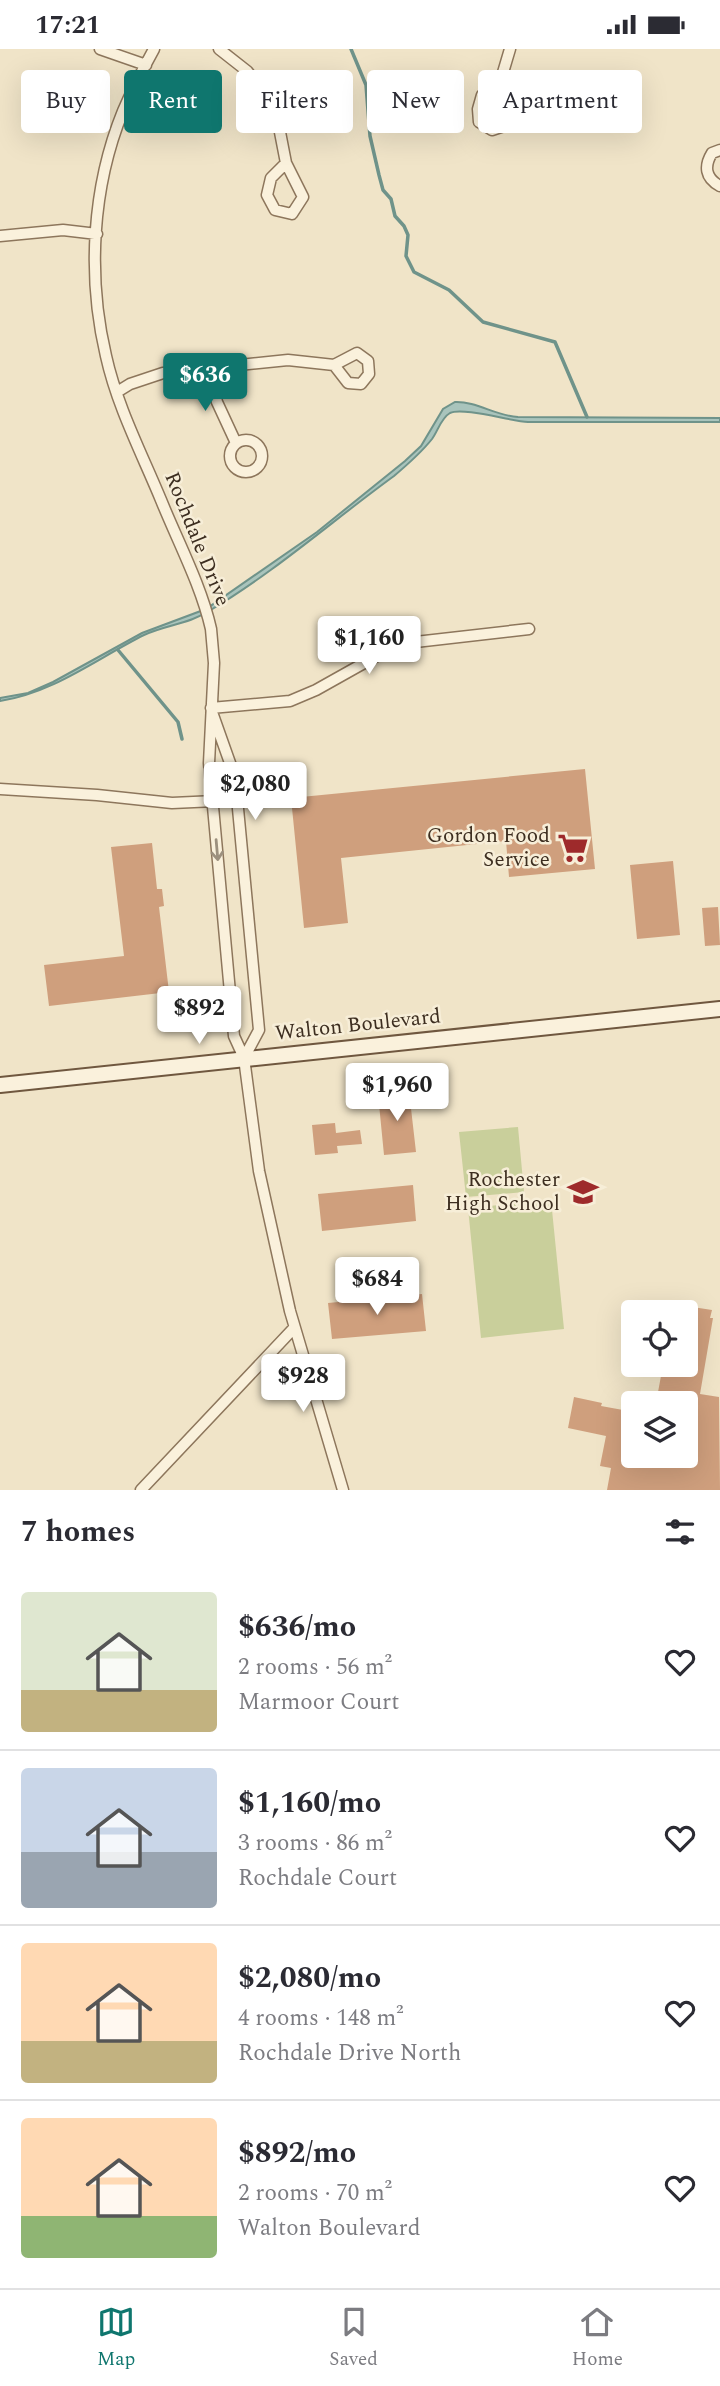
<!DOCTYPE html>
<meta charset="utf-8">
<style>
body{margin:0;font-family:Spectral,serif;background:#f2f2f3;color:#2b2b33;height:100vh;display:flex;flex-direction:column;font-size:26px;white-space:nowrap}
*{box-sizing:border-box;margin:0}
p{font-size:23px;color:#7c7c81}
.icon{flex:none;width:38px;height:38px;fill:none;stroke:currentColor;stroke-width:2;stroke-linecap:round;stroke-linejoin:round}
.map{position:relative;height:1441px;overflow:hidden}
.details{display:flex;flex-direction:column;background:#fff;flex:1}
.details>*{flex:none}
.banner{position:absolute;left:21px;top:21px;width:679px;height:63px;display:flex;gap:14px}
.fabs{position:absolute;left:621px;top:1251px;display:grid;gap:14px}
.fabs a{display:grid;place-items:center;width:77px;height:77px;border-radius:7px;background:#fff;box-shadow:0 7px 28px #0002;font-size:35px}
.price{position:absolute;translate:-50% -60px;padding:0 16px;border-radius:7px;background:#fff;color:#222;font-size:23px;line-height:46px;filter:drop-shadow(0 2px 4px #0008)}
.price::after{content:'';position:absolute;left:50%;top:42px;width:21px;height:16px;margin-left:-10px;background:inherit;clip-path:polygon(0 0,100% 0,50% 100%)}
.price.active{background:#0f766e;color:#fff}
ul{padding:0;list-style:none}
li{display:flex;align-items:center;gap:21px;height:175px;padding:0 21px}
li+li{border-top:2px solid #e1e1e2}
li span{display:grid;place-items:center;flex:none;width:196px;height:140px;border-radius:7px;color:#555}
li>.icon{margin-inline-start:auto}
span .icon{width:84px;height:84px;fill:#fffc;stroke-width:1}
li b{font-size:30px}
h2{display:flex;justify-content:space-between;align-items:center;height:84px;padding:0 21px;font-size:30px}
.chip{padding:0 24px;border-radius:7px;background:#fff;box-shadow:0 7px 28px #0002;font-size:24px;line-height:63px}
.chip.active{background:#0f766e;color:#fff}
.status{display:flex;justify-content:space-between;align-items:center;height:49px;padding:0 35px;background:#fff;direction:ltr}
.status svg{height:19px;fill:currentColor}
.tabs{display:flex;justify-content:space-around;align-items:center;height:98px;border-top:2px solid #e1e1e2;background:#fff;font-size:19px;color:#7c7c81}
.tabs a{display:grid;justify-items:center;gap:4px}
.tabs .active{color:#0f766e}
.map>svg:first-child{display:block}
.green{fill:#c9cf9b}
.water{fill:#a9c4bc;stroke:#6f938a;stroke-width:2}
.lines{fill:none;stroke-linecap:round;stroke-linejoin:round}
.stream{stroke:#6f938a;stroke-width:3.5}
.building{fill:#cf9f7d}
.minor-casing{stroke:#8d765c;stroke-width:13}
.secondary-casing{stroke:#6f573f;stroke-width:18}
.minor{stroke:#faf1dc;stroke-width:10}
.secondary{stroke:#faf1dc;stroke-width:14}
.oneway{stroke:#9c907e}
.labels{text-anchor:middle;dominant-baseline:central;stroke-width:5;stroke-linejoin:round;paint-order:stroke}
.street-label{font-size:21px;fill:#3d2e20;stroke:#f7eed8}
.poi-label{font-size:21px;fill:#3d2e20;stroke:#f7eed8;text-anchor:end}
</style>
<div class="status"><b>17:21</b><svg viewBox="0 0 49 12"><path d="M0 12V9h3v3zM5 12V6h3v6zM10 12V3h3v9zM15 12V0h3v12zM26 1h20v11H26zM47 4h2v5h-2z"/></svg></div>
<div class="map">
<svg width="720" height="1441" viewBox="0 0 720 1441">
<rect width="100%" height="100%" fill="#f0e4c8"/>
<path class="green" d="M518 1078 524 1143 466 1148 459 1083Z
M551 1151 564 1280 481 1289 468 1159Z"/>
<path class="water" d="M455 353C476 352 496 367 518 368L720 369V373H528C510 372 463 358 450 364 441 369 438 382 432 390 421 404 407 416 394 427 332 472 275 523 209 562 189 575 165 576 144 586 96 610 55 643 0 652V649L28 644 53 633 142 584 206 560 317 483 405 412 421 397 443 360Z"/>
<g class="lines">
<path class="stream" d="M351 0 366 36 370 87 379 126 383 141 391 150 395 167 404 177 408 186 406 207 414 223 449 241 483 273 555 293 587 368
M118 601 178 673 182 690"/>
</g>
<path class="building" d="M585 720 595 820 509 828 506 792 341 809 348 874 304 879 291 749Z
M152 794 157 840H162L164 857 159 858 169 943 49 957 44 916 124 907 111 798Z
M673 812 680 886 637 890 630 816Z
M718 858 720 896 705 897 702 859Z
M409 1042 416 1103 384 1106 378 1045Z
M335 1074 336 1084 360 1081 362 1095 337 1097 338 1104 315 1106 312 1076Z
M413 1136 416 1172 322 1182 318 1145Z
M422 1245 426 1282 332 1290 328 1254Z
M686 1257 712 1261 710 1269H713L700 1345 719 1348 720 1441H607L611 1419 600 1417 606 1387 568 1379 574 1348 602 1354 601 1357 634 1363V1407H686V1354H656L663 1316H686Z"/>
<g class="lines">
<g class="minor-casing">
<path id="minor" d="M100 0 146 16
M154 0C143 20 132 41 123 62 92 138 87 227 106 307 117 357 142 405 161 451 178 493 201 536 211 580L214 614 209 714 234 987 244 1009 259 1122 290 1262 343 1441
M219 0 247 22 261 39 279 78 286 114 303 148 292 165 275 161 267 146 271 129 286 114
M499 37 510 49 512 65 504 77 492 81 479 73 478 60 482 46Z
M499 37 510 0
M720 101 712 104C704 117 705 129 720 137
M0 187 63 181 97 185
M209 321 217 353 236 394
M117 343 130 335 163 324 288 311 334 316 357 304 368 312 369 325 361 335 348 334 334 316
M230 407a16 16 0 1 1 32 0a16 16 0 1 1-32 0Z
M211 659 290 652 316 641 398 595 529 580
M213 666 235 728 259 981 244 1009
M0 740 97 746 172 754 237 751
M141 1441 294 1279"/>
</g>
<g class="secondary-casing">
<path id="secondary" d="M0 1036 720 960"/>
</g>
<use href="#minor" class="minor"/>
<use href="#secondary" class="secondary"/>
</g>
<defs><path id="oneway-shaft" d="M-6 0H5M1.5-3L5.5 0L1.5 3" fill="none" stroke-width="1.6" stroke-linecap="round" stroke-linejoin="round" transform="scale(1.75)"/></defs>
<use class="oneway" href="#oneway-shaft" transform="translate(217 801) rotate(85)"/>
<defs>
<g id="supermarket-bare" transform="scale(2.415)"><path d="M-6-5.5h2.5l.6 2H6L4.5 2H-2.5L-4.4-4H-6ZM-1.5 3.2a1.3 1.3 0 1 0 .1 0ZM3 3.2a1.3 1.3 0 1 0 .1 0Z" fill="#9e2a2b" stroke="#f7eed8" stroke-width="2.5" paint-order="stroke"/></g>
<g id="school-bare" transform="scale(2.415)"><path d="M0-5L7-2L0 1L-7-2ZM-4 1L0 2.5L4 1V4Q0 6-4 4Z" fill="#9e2a2b" stroke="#f7eed8" stroke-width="2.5" paint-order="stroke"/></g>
</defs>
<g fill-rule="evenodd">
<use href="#supermarket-bare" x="573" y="799"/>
<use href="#school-bare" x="583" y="1143"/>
</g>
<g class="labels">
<g class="street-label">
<text transform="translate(197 490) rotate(68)">Rochdale Drive</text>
<text transform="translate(358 976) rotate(-6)">Walton Boulevard</text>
</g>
<g class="poi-label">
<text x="550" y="787">Gordon Food<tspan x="550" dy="24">Service</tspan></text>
<text x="560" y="1131">Rochester<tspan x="560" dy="24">High School</tspan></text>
</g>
</g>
</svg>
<div class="fabs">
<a><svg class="icon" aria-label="locate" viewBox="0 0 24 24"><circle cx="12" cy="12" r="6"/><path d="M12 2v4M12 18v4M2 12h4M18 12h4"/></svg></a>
<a><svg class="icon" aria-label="layers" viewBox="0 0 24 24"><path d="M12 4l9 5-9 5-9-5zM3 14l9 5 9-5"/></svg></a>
</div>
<b class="price active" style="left:205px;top:364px">$636</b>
<b class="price" style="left:369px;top:627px">$1,160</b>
<b class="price" style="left:255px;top:773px">$2,080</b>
<b class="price" style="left:199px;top:997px">$892</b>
<b class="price" style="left:397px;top:1074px">$1,960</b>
<b class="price" style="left:377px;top:1268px">$684</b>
<b class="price" style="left:303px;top:1365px">$928</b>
<div class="banner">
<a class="chip">Buy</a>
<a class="chip active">Rent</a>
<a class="chip">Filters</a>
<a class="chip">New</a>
<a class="chip">Apartment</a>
</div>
</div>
<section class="details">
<h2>7 homes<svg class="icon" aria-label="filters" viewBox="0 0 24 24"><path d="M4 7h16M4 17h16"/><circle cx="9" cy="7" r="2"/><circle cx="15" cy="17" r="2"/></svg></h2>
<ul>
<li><span style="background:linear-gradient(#dfe7d0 70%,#c2b280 0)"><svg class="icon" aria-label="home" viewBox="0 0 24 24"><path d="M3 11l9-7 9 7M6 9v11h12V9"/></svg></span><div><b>$636/mo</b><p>2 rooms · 56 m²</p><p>Marmoor Court</p></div><svg class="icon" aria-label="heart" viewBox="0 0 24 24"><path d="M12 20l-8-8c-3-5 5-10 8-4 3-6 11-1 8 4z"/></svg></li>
<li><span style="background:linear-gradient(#c9d6e8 60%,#9aa5b1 0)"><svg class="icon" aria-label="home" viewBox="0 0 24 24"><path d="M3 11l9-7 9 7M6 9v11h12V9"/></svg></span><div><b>$1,160/mo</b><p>3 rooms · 86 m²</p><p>Rochdale Court</p></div><svg class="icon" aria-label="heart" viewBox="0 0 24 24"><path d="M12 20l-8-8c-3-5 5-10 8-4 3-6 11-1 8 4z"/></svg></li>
<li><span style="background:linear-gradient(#ffd9b3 70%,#c2b280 0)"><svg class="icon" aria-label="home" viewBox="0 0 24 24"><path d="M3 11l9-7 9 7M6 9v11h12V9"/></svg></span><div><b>$2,080/mo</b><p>4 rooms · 148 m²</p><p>Rochdale Drive North</p></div><svg class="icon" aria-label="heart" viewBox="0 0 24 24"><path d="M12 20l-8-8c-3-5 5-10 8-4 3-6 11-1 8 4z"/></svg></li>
<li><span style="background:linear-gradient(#ffd9b3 70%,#8fb573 0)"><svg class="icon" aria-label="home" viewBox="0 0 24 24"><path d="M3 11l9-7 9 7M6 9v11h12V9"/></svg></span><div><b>$892/mo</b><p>2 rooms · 70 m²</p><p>Walton Boulevard</p></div><svg class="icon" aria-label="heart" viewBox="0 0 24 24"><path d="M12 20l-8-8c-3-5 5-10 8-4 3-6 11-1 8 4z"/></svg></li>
</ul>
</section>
<nav class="tabs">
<a class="active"><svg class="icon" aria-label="map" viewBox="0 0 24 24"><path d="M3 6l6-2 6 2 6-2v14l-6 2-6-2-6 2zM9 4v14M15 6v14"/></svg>Map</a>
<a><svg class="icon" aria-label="saved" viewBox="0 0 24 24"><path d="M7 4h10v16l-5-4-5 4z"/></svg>Saved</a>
<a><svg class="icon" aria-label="home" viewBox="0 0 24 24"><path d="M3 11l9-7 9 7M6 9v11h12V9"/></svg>Home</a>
</nav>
